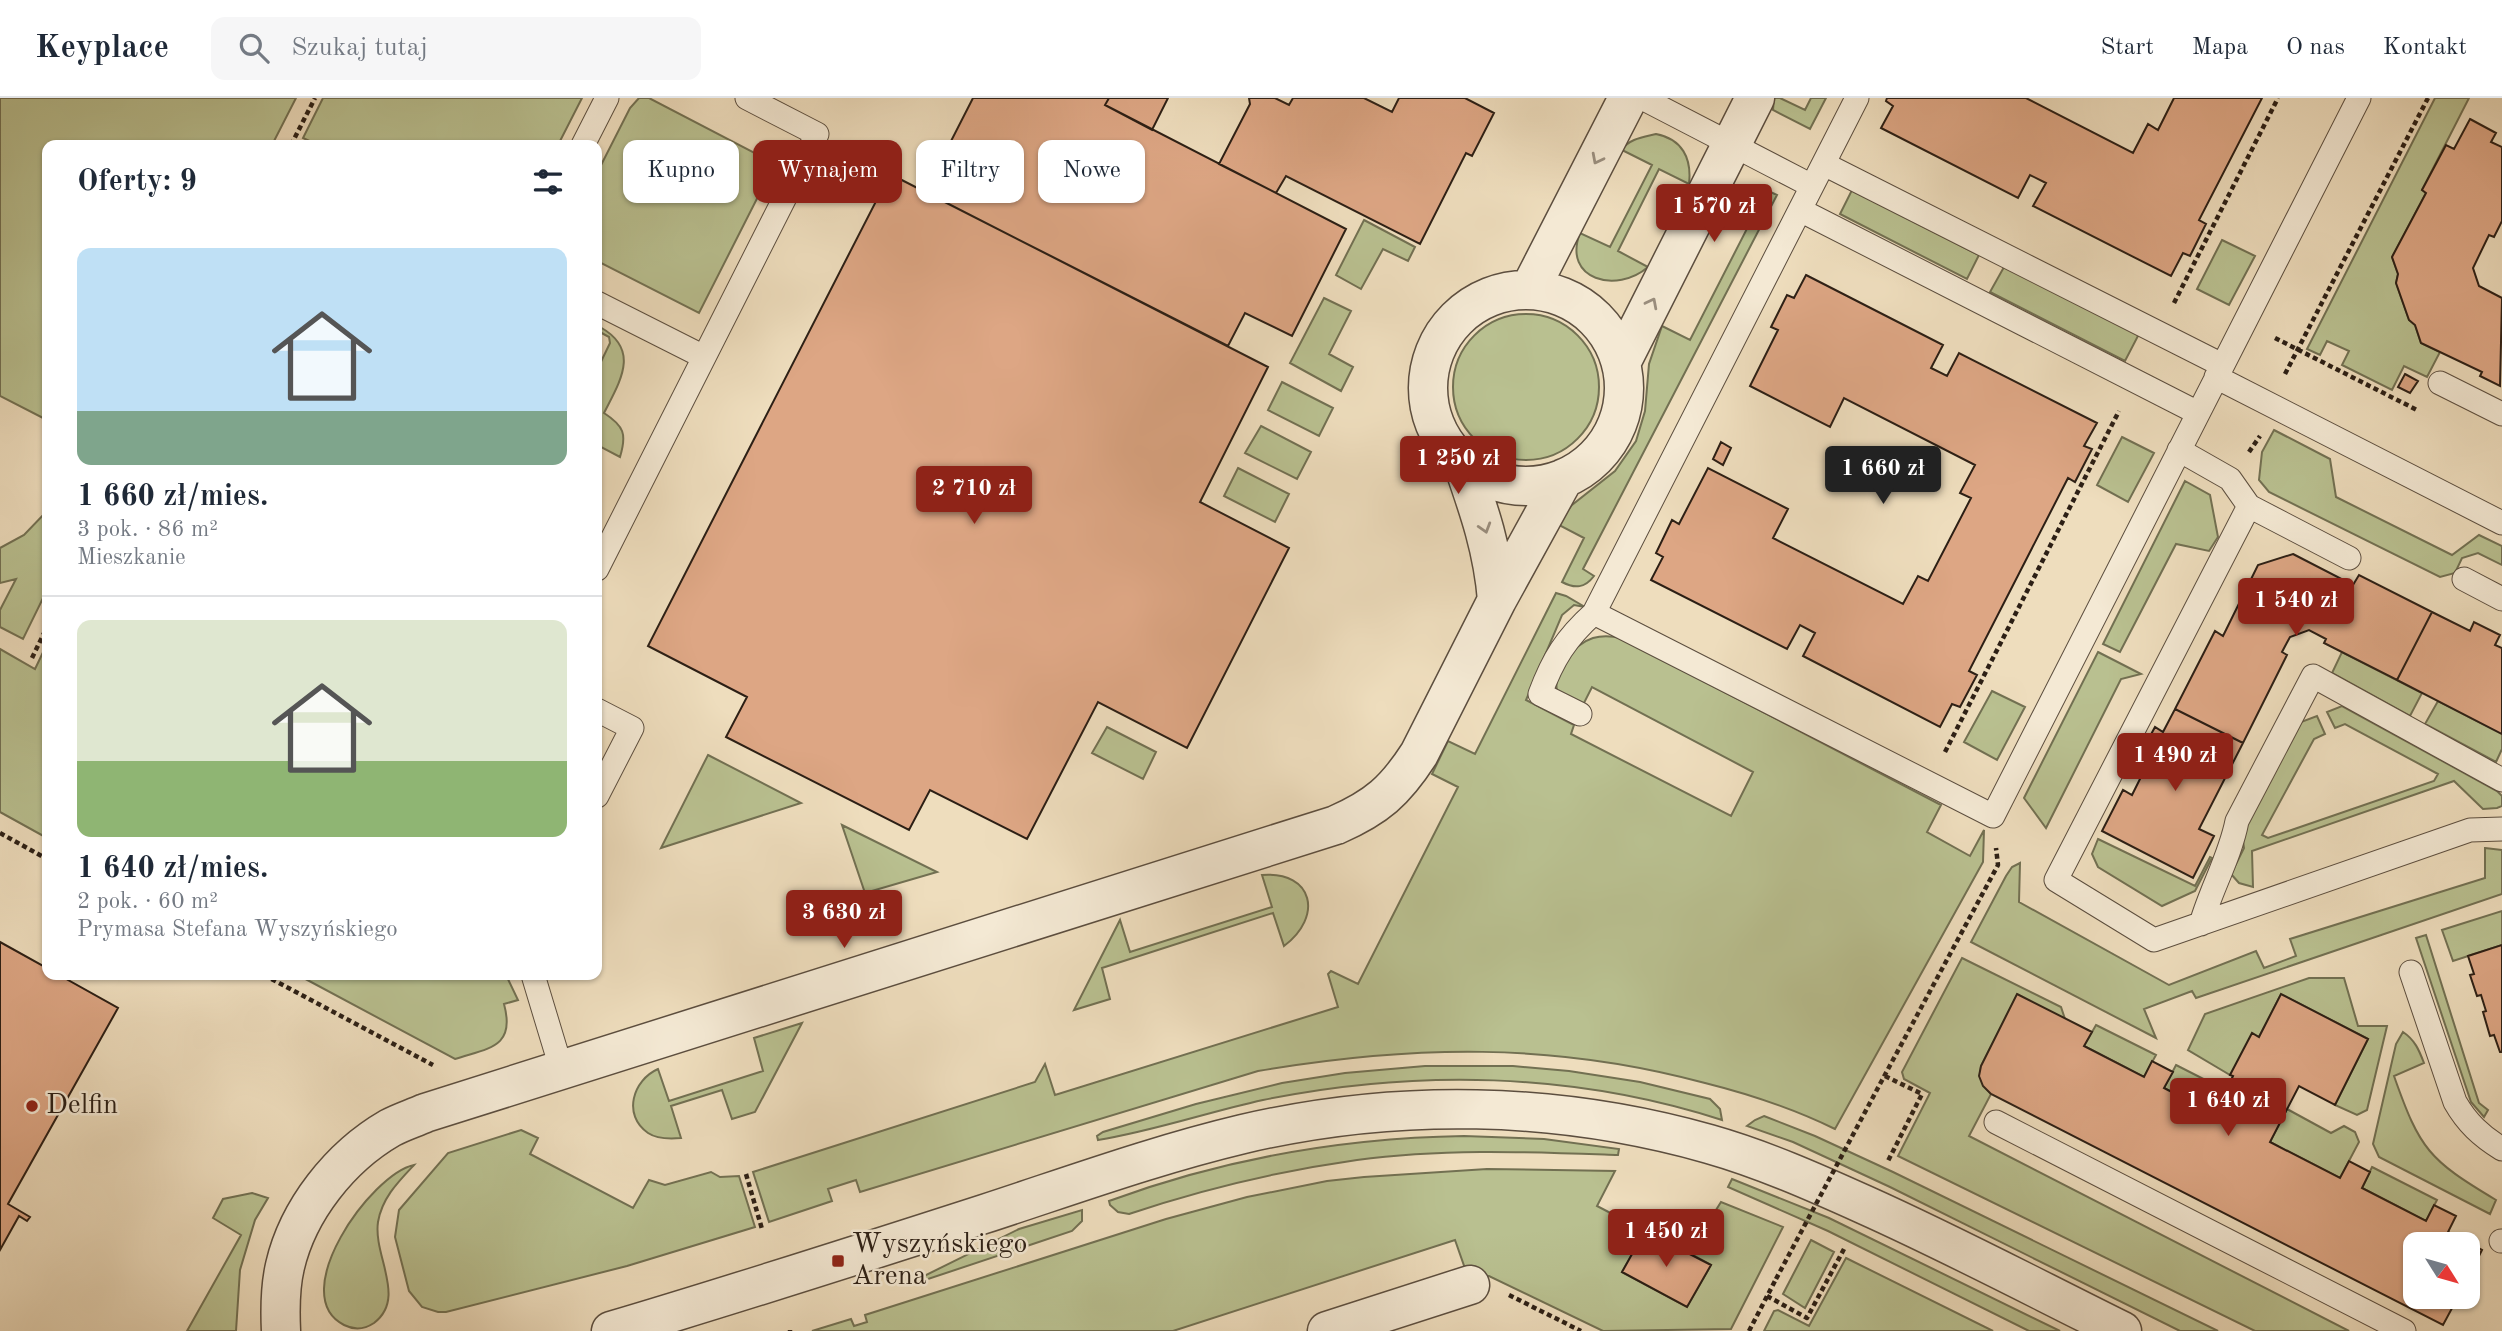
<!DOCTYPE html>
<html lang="pl">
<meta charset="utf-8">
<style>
body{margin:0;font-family:"Old Standard TT",serif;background:#f6f6f7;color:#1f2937;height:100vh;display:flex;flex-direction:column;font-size:26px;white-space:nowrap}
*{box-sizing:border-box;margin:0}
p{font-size:23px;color:#747a83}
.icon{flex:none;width:38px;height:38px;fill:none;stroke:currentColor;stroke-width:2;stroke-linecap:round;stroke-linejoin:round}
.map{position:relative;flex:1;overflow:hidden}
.drawer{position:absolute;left:42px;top:42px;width:560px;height:840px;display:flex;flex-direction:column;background:#fff;border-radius:14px;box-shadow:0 2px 5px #0004}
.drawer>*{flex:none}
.banner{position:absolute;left:623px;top:42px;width:665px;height:63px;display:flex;gap:14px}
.needle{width:46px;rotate:127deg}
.buttons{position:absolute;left:2403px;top:1134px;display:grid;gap:14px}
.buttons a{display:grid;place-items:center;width:77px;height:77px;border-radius:14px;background:#fff;box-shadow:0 2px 5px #0004;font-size:35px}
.price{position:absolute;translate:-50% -60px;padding:0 16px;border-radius:7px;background:#8f2418;color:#fff;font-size:23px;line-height:46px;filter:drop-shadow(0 2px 4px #0008)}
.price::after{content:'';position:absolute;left:50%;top:42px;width:21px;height:16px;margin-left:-10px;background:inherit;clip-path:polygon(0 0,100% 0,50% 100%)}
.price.selected{background:#222;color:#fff}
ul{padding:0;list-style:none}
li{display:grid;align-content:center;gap:14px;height:371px;padding:0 35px}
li+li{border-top:2px solid #e0e1e3}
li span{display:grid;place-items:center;height:217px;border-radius:14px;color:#555}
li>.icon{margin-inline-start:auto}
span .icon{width:126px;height:126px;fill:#fffc;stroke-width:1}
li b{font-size:30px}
h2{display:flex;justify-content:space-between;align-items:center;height:84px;padding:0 35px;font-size:30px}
.chip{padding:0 24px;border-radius:14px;background:#fff;box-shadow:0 2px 5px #0004;font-size:24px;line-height:63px}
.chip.selected{background:#8f2418;color:#fff}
header{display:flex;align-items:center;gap:42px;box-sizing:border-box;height:98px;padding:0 35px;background:#fff;border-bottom:2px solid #e0e1e3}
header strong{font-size:33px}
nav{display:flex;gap:38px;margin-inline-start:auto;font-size:24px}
.search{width:490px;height:63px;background:#f6f6f7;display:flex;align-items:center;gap:18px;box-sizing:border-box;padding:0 24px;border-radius:14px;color:#747a83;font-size:26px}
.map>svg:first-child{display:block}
.green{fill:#b9c090;stroke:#727052;stroke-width:2}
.building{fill:#dda684;stroke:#2c1f15;stroke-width:2}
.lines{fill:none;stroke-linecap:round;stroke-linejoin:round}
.service-casing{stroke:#5c4e3f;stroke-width:25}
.minor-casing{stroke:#5c4e3f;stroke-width:41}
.tertiary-casing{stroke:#5c4e3f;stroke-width:41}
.path{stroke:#2c1f15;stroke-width:4.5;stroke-dasharray:5 3.5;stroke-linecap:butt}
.service{stroke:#f4e9d4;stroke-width:23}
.minor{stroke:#f4e9d4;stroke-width:38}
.tertiary{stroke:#f4e9d4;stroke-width:38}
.path-bridge{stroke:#2c1f15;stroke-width:4.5;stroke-dasharray:5 3.5;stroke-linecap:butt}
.oneway{stroke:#9a8e7e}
.poi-dot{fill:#8f2418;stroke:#f4e9d4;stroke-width:2.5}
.labels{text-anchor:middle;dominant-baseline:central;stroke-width:5;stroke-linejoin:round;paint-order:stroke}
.poi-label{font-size:28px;fill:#2c1f15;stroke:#f4e9d4;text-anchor:start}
</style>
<header>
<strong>Keyplace</strong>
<div class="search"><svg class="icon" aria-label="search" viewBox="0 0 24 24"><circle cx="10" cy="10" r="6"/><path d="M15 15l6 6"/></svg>Szukaj tutaj</div>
<nav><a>Start</a><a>Mapa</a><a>O nas</a><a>Kontakt</a></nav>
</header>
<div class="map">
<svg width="2502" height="1233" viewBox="0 0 2502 1233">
<rect width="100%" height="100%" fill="#eeddbd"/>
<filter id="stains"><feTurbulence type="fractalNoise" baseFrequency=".00286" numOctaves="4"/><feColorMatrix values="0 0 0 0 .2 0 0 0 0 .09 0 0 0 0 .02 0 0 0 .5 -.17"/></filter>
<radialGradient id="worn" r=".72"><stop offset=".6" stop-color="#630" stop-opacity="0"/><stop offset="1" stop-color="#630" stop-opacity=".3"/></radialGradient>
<path class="green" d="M0 0H296L272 47H47V322L0 298Z
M323 0H582L558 47H318L303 40Z
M639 0H649L768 62 771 73 699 215 597 163V75L630 10Z
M1774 0H1780L1805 12 1811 0H1826L1810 31 1773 12Z
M2435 0H2469L2422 92 2426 95 2392 159 2398 176 2396 185 2409 222 2415 227 2421 245 2440 254 2427 279 2404 268 2392 292 2342 267 2349 253 2327 243 2320 257 2307 251Z
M1656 36C1682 41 1692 60 1689 86L1659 71 1618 153 1648 169C1617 196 1562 182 1580 135L1610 149 1652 67 1622 52C1628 41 1644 39 1656 36Z
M1748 89 1762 90 1777 97 1583 471 1594 478C1585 490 1575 491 1562 484L1584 440 1557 426 1572 407 1615 373 1636 343 1645 313 1649 266 1662 228 1690 242 1753 119 1726 105 1733 95Z
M1852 92 1979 157 1967 181 1840 116Z
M1364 122 1415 149 1408 163 1383 151 1361 191 1336 177Z
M2222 142 2255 158 2229 207 2197 191Z
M2004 169 2139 236 2125 263 1990 194Z
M1324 200 1351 213 1329 256 1353 269 1341 293 1290 265Z
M1453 289a73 73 0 1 1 146 0a73 73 0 1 1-146 0Z
M600 229C641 252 620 283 604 315 624 328 627 336 620 359L597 347V272L610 245 609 239 598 233Z
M1282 284 1333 310 1319 338 1268 312Z
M1261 328 1311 354 1297 381 1245 355Z
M2274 332 2330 361 2336 399 2452 457 2479 437 2502 448V467L2478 455 2462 460 2455 475 2440 479 2269 394 2259 382 2262 354Z
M2122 339 2154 355 2128 404 2097 387Z
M1238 370 1289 396 1275 424 1224 398Z
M2185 383 2210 397 2218 439 2209 453 2176 446 2120 554 2103 546Z
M47 413V492L23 541 0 529V512L16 481 0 485V450L24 437Z
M1556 495 1566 498 1585 509 1574 507 1562 517 1526 602 1574 627 1571 636 1731 718 1753 674 1592 589 1583 607 1557 593C1553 573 1574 546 1593 540 1603 537 1612 538 1621 540L1941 707 1927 734 1970 758 1984 732 1983 764 1835 1031C1794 1011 1749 996 1705 985 1553 944 1412 947 1258 973L860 1094 856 1082 828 1091 832 1103 769 1124 753 1074 1035 984 1045 966 1055 997 1338 909 1328 876 1331 873 1358 886 1458 689 1432 676 1448 643 1475 656Z
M47 546V740L0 714V551L35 571Z
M2098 554 2141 576 2121 581 2046 730 2024 700Z
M2342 554 2422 595 2410 618 2332 575Z
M1992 593 2025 609 1997 662 1964 644Z
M2438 603 2502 636V651L2496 664 2425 626Z
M2342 608 2497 693 2502 698V708L2497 710 2483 711 2454 683 2252 753 2253 789 2239 785 2231 776 2244 750 2242 735 2301 624 2317 618 2325 636 2314 641 2262 737 2268 740 2434 683 2438 676 2345 626 2335 630 2327 614Z
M1107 629 1156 654 1143 681 1092 655Z
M708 657 801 705 661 750Z
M842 727 937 774 865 795Z
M2098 741 2195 788 2210 759 2212 760 2195 793 2162 808 2098 769 2092 756Z
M2485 750 2502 752V796L2196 900 2192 893 2144 911 2156 940 1971 844 2006 778 2012 769 2020 765 2019 804 2169 887 2256 853 2264 870 2296 858 2290 841 2485 780Z
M1262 777C1314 773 1323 819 1284 848L1273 815 1102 870 1110 901 1074 912 1120 822 1130 854 1272 809Z
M2502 813V847L2453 863 2442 832Z
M2426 837 2479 1005 2488 1012 2484 1019 2471 1004 2416 840Z
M1962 860 2061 909 2065 921 2017 897 1981 968C1979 980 1982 987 1991 996L1969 1038 2349 1233H2255L1898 1058 1930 995 1904 981 1902 974Z
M298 877H506L518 902 504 906C516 950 488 950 455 961Z
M2309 880H2344L2358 928H2387L2367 1012 2357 1017 2335 1007 2368 941 2281 896 2259 939 2230 977 2188 952 2205 916Z
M802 925 755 1014 732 1021 722 992 671 1008 681 1040C670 1041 657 1041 648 1035 622 1017 633 982 658 971L669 1003 763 973 754 940Z
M2096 927 2156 957 2144 979 2084 948Z
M2403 934C2415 942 2419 952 2424 965L2394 978C2420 1052 2429 1062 2496 1102L2490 1116 2379 1059 2373 1046 2396 946Z
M2176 967 2243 1001 2217 1010 2198 1000 2195 1006 2164 990Z
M1425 968H1513L1569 973 1640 984 1710 1001 1720 1011 1722 1022C1574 974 1415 971 1263 1002 1208 1014 1154 1033 1098 1042L1097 1038 1103 1034 1196 1006 1282 985 1345 975Z
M2287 1011 2331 1035 2344 1028 2355 1034 2359 1044 2340 1080 2270 1044Z
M1764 1018 1815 1038 1893 1074 2218 1233H2180L1890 1089 1793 1044 1747 1028 1755 1022Z
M521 1032 538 1040 530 1056 633 1110 649 1082 665 1087 711 1074 720 1079 739 1078 755 1129 627 1168 446 1214H438L422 1209 409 1193 395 1139 399 1112 448 1055Z
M1464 1038 1544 1041 1619 1051 1618 1057C1532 1054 1443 1050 1357 1062 1279 1073 1203 1091 1129 1116L1118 1114 1110 1107 1109 1103C1223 1061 1343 1040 1464 1038Z
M414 1067C398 1084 382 1100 378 1124 373 1158 407 1200 374 1225 365 1231 354 1232 344 1227 285 1197 371 1076 414 1067Z
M2372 1069 2437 1102 2426 1123 2362 1090Z
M1487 1071 1615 1073 1597 1108 1645 1133 1622 1174 1687 1209 1711 1167 1689 1155 1721 1104 1783 1129 1731 1231 1603 1233 1489 1178 1468 1179 1455 1142 1173 1233H812L851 1221 854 1228 867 1224 865 1217 1166 1121 1247 1099 1327 1083 1364 1079Z
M1732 1081 1829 1120 2060 1233H2029L1828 1133 1728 1089Z
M252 1095 268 1100 255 1122 240 1172 236 1233H187L241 1137 213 1120 223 1101Z
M1082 1112V1123L1072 1133 919 1184 918 1181 1019 1131Z
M1811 1142 1834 1154 1805 1210 1783 1196Z
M1846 1160 1993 1233H1764L1774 1213 1778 1212 1809 1228Z"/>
<path class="building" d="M973 0H1109L1105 7 1346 131 1292 238 1245 215 1228 248 925 94Z
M1109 0H1168L1152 32 1105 7Z
M1249 0H1275L1289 7 1293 0H1364L1392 14 1399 0H1465L1494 15 1472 58 1466 55 1420 146 1286 78 1276 95 1219 66 1250 6Z
M1887 0H2026L2133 55 2148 26 2158 32 2174 0H2262L2199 122 2206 126 2190 158 2183 155 2171 178 2033 108 2046 85 2030 77 2018 100 1881 30 1893 8 1886 3Z
M2470 21 2496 35 2491 44 2502 49V123L2494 139 2489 137 2473 170 2479 188 2502 200 2500 288 2480 278 2482 274 2421 245 2415 227 2409 222 2396 185 2398 176 2392 159 2426 95 2422 92 2446 47 2454 51Z
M890 76 1268 269 1200 404 1289 450 1187 650 1098 604 1027 741 930 692 909 732 726 639 747 599 648 548Z
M1806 177 1943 247 1931 270 1947 278 1959 255 2097 325 2084 348 2092 351 2075 384 2068 380 1969 573 1977 577 1960 609 1952 606 1940 629 1803 558 1815 535 1800 527 1787 551 1651 482 1663 459 1656 455 1672 422 1679 426 1708 370 1788 411 1773 440 1903 506 1918 478 1928 483 1971 400 1960 395 1975 367 1844 300 1830 329 1750 288 1778 232 1771 229 1787 197 1794 200Z
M2405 276 2418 283 2410 295 2398 289Z
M1721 344 1731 350 1723 367 1713 361Z
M2293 456 2353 487 2359 477 2432 514 2397 582 2324 545 2326 541 2309 532 2290 539 2282 554 2287 557 2243 645 2175 611 2215 533 2223 538 2258 467Z
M2432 514 2470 533 2474 524 2500 537 2495 547 2502 550V636L2397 582Z
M2175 611 2243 645 2199 731 2214 738 2193 780 2102 733 2123 692 2132 697 2143 675 2133 670 2155 629 2163 634Z
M0 844 47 870V877H59L118 910 8 1106 30 1119 27 1123 19 1118 0 1152Z
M2502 847V954H2500L2494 937 2490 938 2483 914 2486 913 2481 897 2477 898 2470 877 2474 876 2468 858Z
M2017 896 2092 934 2084 948 2144 979 2152 963 2173 974 2164 990 2195 1006 2198 1000 2217 1010 2243 1001 2226 992 2233 978 2230 977 2252 935 2259 939 2281 896 2368 941 2335 1007 2299 988 2270 1044 2340 1080 2349 1063 2370 1074 2362 1090 2426 1123 2434 1107 2456 1118 2448 1134 2482 1152 2468 1180V1146H2415V1199H2458L2443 1227 1991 996 1983 988 1979 978 1981 968Z
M1645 1133 1711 1167 1687 1209 1622 1174Z"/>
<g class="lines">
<g class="service-casing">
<path id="service" d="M1642 0 1812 88
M1857 0 1594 515 1993 718 2359 0
M583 47 607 0
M1824 66 2222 267
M1800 112 2198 315
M597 205 704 259
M2216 279 2502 425
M2440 285 2502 316
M2179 352 2230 381 2249 408 2056 782 2154 842 2470 732 2502 731
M2249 408 2349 460
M597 471 817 36 747 0
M2464 481 2502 501
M597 612 632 630 597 698
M1580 616 1540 596C1553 561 1566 540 1594 515
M2201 826C2211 791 2230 759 2237 723L2313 578 2502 682
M2411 874 2455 1004C2467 1025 2481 1038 2502 1051
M533 877 562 973
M1996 1024 2404 1233
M2501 1143H2502"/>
</g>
<g class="minor-casing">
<path id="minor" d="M1530 191 1628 0
M1428 290a98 98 0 1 1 196 0a98 98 0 1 1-196 0Z
M1621 265 1755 0
M1463 366C1479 412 1493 452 1497 502
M281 1233C280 1212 280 1189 285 1168 298 1112 340 1059 390 1030 401 1024 414 1020 425 1015L1336 727C1377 709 1395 693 1419 656L1497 502 1564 380
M1327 1233 1470 1187"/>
</g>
<g class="tertiary-casing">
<path id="tertiary" d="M611 1233C736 1196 860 1156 984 1116 1070 1088 1155 1057 1243 1036 1397 1000 1557 1003 1709 1046 1762 1061 1814 1084 1865 1107 1952 1146 2037 1191 2122 1233"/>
</g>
<path class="path" d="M291 47 315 0
M2174 205 2278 0
M2275 240 2417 312
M2285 276 2428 0
M2249 354 2260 338
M32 560 47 529
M1945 654 2119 313
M0 735 47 761
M264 877 433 967
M1885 978 1922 996 1887 1065
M1880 986 1998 767 1996 750
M746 1076 762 1131
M1509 1197 1581 1233
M1767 1198 1807 1220 1844 1151
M790 1232V1233
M1749 1233 1776 1181"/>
<use href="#service" class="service"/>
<use href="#minor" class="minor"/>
<use href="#tertiary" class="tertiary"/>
<path class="path-bridge" d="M1776 1181 1880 986"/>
</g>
<defs><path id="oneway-chevron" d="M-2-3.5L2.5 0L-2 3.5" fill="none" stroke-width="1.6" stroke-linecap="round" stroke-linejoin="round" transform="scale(1.75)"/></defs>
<g class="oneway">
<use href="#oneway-chevron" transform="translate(1597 61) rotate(117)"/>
<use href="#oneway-chevron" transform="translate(1652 205) rotate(-63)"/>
<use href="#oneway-chevron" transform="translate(1485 430) rotate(73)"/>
</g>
<g class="poi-dot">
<circle cx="32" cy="1008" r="7"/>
<rect x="831" y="1156" width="14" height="14" rx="3.5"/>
</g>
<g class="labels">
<g class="poi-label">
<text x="46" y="1008">Delfin</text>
<text x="852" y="1147">Wyszyńskiego<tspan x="852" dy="32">Arena</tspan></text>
</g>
</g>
<rect width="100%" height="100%" filter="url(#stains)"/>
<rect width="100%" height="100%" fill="url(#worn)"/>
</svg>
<div class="buttons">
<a><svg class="needle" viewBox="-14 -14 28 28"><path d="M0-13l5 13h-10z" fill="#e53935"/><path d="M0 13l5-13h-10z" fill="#747a83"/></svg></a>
</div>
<b class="price" style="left:1714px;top:146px">1 570 zł</b>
<b class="price" style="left:1458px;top:398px">1 250 zł</b>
<b class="price selected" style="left:1883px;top:408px">1 660 zł</b>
<b class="price" style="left:974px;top:428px">2 710 zł</b>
<b class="price" style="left:2296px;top:540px">1 540 zł</b>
<b class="price" style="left:2175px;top:695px">1 490 zł</b>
<b class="price" style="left:844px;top:852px">3 630 zł</b>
<b class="price" style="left:2228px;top:1040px">1 640 zł</b>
<b class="price" style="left:1666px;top:1171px">1 450 zł</b>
<div class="banner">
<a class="chip">Kupno</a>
<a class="chip selected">Wynajem</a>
<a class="chip">Filtry</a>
<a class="chip">Nowe</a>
</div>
<section class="drawer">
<h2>Oferty: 9<svg class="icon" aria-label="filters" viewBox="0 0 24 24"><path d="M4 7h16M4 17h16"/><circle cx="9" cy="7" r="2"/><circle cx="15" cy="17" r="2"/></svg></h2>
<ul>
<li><span style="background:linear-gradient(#bfe0f5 75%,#7fa58c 0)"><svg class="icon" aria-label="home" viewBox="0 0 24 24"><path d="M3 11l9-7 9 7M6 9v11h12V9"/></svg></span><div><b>1 660 zł/mies.</b><p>3 pok. · 86 m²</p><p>Mieszkanie</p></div></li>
<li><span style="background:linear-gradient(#dfe7d0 65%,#8fb573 0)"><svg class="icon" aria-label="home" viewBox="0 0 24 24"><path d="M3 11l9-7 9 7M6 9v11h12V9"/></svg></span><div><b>1 640 zł/mies.</b><p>2 pok. · 60 m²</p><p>Prymasa Stefana Wyszyńskiego</p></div></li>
</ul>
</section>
</div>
